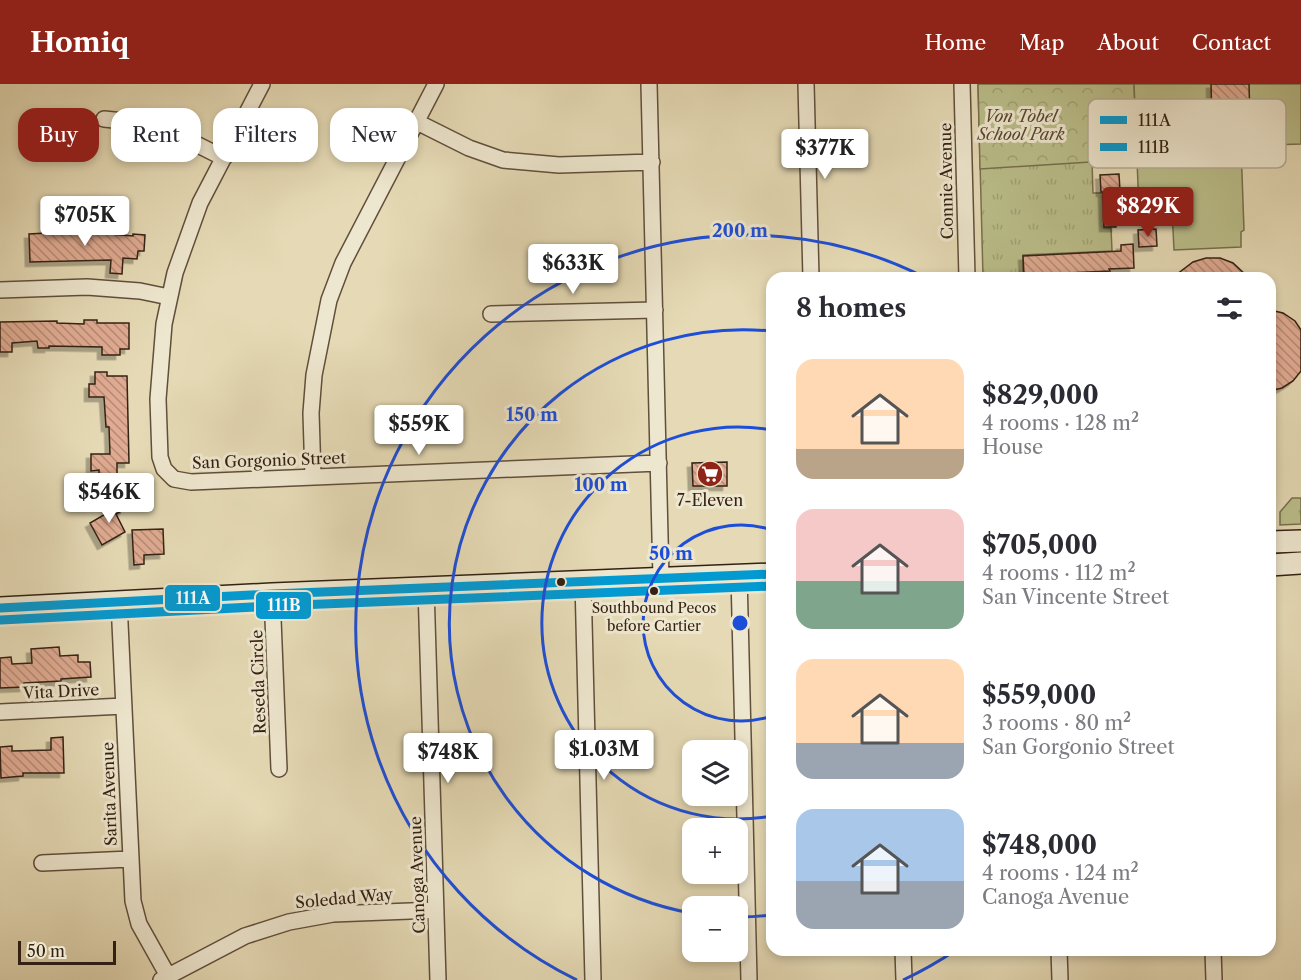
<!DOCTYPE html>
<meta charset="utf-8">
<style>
body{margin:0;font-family:"Libre Caslon Text",serif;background:#f2f2f3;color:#2b2b33;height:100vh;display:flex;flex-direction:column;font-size:22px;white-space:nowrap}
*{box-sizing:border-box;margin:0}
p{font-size:20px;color:#7c7c81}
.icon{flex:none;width:33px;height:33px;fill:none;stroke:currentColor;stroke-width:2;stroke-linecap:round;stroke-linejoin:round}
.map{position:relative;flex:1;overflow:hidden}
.sheet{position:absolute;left:766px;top:188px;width:510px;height:684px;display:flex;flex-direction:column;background:#fff;border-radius:18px;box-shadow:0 3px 9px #0003}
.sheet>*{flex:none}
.top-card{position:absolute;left:18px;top:24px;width:570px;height:54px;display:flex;gap:12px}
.controls{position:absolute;left:682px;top:656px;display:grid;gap:12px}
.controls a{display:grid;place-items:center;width:66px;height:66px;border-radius:12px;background:#fff;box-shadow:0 3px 9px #0003;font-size:30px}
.scale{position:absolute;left:18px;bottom:15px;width:98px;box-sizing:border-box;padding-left:6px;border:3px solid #342113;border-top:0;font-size:16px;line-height:21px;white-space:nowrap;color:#342113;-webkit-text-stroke:4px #eee7cf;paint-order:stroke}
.price{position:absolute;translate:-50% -51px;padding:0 14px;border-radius:6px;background:#fff;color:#222;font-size:20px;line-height:39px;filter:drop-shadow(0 2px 3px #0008)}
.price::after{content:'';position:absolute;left:50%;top:36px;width:18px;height:14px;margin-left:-9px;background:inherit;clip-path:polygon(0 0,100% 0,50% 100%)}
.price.active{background:#8f2418;color:#fff}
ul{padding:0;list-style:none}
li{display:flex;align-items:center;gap:18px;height:150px;padding:0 30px}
li span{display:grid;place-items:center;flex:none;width:168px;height:120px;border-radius:18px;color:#555}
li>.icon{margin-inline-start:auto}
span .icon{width:72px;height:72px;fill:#fffc;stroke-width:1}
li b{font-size:26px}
h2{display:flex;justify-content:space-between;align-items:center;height:72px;padding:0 30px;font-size:26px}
.chip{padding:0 21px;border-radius:18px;background:#fff;box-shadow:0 3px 9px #0003;font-size:21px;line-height:54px}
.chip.active{background:#8f2418;color:#fff}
header{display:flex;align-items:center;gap:36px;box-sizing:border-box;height:84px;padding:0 30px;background:#8f2418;color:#fff}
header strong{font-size:28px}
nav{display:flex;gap:33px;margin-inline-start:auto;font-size:21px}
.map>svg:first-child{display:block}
.grass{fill:url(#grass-tufts);stroke:#77704e;stroke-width:1.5}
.park{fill:url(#park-crowns);stroke:#77704e;stroke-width:1.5}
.garden{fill:#babe8a;stroke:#77704e;stroke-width:1.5}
.building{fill:url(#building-back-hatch);stroke:#342113;stroke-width:1.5;filter:url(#shadow)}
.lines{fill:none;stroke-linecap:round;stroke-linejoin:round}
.street-casing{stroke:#604f3c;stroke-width:18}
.secondary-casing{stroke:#342113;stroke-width:24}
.street{stroke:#eee7cf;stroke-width:15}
.secondary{stroke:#eee7cf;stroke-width:21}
.bus-1-casing{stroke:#eee7cf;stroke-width:14}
.bus-2-casing{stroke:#eee7cf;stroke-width:14}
.bus-1{stroke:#039ad2;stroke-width:9}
.bus-2{stroke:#039ad2;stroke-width:9}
.ring{fill:none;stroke:#1d4ed8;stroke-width:3}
.bus-dot{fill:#342113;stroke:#eee7cf;stroke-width:2}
.labels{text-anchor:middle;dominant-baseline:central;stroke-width:6;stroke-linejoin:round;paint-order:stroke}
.bus-label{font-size:14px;fill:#342113;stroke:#eee7cf}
.park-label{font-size:16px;font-style:italic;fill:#564831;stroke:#eee7cf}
.street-label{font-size:16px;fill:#342113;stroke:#eee7cf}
.poi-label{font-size:16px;fill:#342113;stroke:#eee7cf}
.key{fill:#eee7cf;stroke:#b6ac97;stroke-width:1.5}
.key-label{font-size:16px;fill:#342113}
.centre{fill:#1d4ed8;stroke:#eee7cf;stroke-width:3}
.ring-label{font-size:18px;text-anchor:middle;font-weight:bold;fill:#1d4ed8;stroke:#eee7cf;stroke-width:6;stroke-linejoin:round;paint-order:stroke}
.line-badge{stroke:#eee7cf;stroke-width:2}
.badge-label{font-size:16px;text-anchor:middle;font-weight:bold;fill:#fff}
</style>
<header>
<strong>Homiq</strong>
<nav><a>Home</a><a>Map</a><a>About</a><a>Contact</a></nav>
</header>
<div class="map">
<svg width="1301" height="896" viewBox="0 0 1301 896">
<defs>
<pattern id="grass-tufts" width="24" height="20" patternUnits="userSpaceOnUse" patternTransform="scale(1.5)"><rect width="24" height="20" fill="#babe8a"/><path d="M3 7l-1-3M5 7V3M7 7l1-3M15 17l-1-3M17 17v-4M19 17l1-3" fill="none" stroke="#a0a376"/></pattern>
<pattern id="park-crowns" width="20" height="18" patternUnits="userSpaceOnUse" patternTransform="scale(1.5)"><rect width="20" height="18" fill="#babe8a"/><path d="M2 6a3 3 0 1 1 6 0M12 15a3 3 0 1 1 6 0" fill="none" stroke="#a0a376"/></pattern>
<pattern id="building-back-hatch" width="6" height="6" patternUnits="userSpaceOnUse" patternTransform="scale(1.5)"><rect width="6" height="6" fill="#e0ab92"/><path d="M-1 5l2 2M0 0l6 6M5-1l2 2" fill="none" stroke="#b68b76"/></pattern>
<filter id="shadow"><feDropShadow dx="-4.5" dy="4.5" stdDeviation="0" flood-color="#0004"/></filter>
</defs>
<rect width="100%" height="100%" fill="#e5dab5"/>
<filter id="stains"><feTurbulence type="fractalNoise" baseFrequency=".00333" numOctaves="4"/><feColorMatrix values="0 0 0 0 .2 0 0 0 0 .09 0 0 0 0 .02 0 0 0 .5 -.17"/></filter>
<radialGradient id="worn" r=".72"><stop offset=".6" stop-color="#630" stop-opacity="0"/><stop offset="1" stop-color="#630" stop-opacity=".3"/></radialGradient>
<path class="grass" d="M978 0H1134L1137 75 1092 77 1093 109H1103L1104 144H1111L1112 167 1023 171V192L983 193Z
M1292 414H1301V440L1280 441V428Z"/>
<path class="park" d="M978 0H1134L1137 75 980 85Z"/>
<path class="garden" d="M1134 0H1301V60L1241 62 1244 146 1241 148V163L1174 166 1172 125 1139 126Z"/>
<path class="building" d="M1211 0H1249L1250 36 1212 37Z
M1119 90 1120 107H1114L1116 143H1104L1103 108H1101L1100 91Z
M65 143H76L77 149H97L133 152V150L145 151 144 167H138L137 175 123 174 122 190 110 189 111 176 30 178 29 150 65 148Z
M1156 145 1157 162 1139 163 1138 146Z
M1133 160 1134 184 1109 185 1110 187 1024 191 1023 172 1121 167V161Z
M1206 174H1220L1233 179 1249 194H1172L1193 178Z
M1270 226 1283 229 1295 237 1301 246V287L1293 297 1282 304 1270 307Z
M84 236H97V239H129V265H120V271H102V263L49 262V264H38L37 257 12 259V268H0V238L57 237V239L84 240Z
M95 288H107V292H127L129 379H117V397H99V386L91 387V370H110L109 343H106L104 313H89V300H95Z
M727 378V402H693L692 379Z
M120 416 125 425 116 430 125 448 102 461 90 439 109 428 107 423Z
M163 445 164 470 144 471V480L134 481 132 446Z
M59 563 60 572 78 571V578H90L91 593 61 595V597L24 599V603L0 604V574L11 573 12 580 32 579 31 565Z
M63 653 64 689H23V692L1 694 0 663 12 662V667L51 666V654Z"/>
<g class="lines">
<g class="street-casing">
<path id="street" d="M262 0 200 119 175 189 164 240 158 315 160 373 164 385 174 395 191 398 659 379
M649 0 661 494
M806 0 811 194
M962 0 967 194
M104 35 134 38 174 49 224 74
M417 38 469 64 503 76 559 81 652 78
M0 206 87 203 140 207 169 213
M491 230 655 226
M313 393 311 329 314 291 329 216 343 179 436 0
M739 491 749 896
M583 498 593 896
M426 504 438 896
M272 510 279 685
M119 518 133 817 139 840 168 892
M0 628 124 622
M42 779 130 775
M903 866 904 896
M1059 866 1060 896
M1213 866 1214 896
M161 896 245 852 289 838 333 830 436 826"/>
</g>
<g class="secondary-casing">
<path id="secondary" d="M1270 458 1301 457
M1270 481 1301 479
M0 524 272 510 772 490"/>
</g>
<use href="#street" class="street"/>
<use href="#secondary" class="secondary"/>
<g class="bus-1-casing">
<path id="bus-1" d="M0 524 272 510 772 490"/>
</g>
<g class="bus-2-casing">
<path id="bus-2" d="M1 536 273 522 772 502"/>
</g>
<use href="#bus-1" class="bus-1"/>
<use href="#bus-2" class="bus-2"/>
</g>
<g class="ring">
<path d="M772 632A98 98 0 1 1 772 446"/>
<path d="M772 732A196 196 0 1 1 772 346"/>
<path d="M771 831A294 294 0 0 1 740 833M691 829A294 294 0 0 1 771 247"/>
<path d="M956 866A392 392 0 0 1 903 896M577 896A392 392 0 1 1 924 193"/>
</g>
<defs>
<g id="supermarket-disc" transform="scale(1.35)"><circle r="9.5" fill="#8f2418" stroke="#eee7cf"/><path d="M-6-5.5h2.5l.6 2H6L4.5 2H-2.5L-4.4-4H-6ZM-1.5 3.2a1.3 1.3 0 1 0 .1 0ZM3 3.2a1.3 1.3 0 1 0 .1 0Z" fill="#fff"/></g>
</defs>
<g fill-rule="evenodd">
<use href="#supermarket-disc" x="710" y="390"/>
</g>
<g class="bus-dot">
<circle cx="561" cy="498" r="5"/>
<circle cx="654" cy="507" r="5"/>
</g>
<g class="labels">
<g class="bus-label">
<text x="654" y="524">Southbound Pecos<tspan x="654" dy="18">before Cartier</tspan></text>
</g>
<g class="park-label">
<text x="1021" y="32">Von Tobel<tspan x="1021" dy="18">School Park</tspan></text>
</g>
<g class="street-label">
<text transform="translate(946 97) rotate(-91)">Connie Avenue</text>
<text transform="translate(269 376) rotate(-2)">San Gorgonio Street</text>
<text transform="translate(258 598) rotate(-92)">Reseda Circle</text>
<text transform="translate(61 607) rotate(-3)">Vita Drive</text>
<text transform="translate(109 710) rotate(-92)">Sarita Avenue</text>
<text transform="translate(417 791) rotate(-92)">Canoga Avenue</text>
<text transform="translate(344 814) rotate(-5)">Soledad Way</text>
</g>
<g class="poi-label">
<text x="710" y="416">7-Eleven</text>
</g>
</g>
<rect x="1088" y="15" width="198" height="69" rx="9" class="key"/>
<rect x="1100" y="32" width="27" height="8" fill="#039ad2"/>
<rect x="1100" y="59" width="27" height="8" fill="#039ad2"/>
<g class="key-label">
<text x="1138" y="42">111A</text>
<text x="1138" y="69">111B</text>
</g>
<circle cx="740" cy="539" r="9" class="centre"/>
<g class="ring-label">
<text x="740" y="153">200 m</text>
<text x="532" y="337">150 m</text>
<text x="601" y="407">100 m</text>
<text x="671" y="476">50 m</text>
</g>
<g class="line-badge">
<rect x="164" y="500" width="57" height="28" rx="6" fill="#039ad2"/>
<rect x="255" y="507" width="57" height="29" rx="6" fill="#039ad2"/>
</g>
<g class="badge-label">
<text x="193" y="520">111A</text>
<text x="284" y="527">111B</text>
</g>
<rect width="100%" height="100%" filter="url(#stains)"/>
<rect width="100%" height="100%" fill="url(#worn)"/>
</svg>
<div class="controls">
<a><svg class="icon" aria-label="layers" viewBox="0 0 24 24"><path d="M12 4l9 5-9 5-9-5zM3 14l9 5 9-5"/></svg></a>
<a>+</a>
<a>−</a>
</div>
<div class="scale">50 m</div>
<b class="price" style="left:825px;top:96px">$377K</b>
<b class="price active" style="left:1148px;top:154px">$829K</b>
<b class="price" style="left:85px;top:163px">$705K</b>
<b class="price" style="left:573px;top:211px">$633K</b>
<b class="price" style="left:419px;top:372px">$559K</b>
<b class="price" style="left:109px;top:440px">$546K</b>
<b class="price" style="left:604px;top:697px">$1.03M</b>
<b class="price" style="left:448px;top:700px">$748K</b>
<div class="top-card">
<a class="chip active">Buy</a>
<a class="chip">Rent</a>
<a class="chip">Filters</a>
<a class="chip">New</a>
</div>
<section class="sheet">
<h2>8 homes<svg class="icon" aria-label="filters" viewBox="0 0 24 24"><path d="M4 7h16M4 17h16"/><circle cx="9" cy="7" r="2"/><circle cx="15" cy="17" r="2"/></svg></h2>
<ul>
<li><span style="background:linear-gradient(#ffd9b3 75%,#b9a48a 0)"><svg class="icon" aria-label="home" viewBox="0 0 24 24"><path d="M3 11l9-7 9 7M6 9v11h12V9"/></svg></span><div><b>$829,000</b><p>4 rooms · 128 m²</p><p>House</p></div></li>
<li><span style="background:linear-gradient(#f6c9c9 60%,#7fa58c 0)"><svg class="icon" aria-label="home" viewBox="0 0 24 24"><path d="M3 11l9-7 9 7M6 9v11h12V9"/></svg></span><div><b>$705,000</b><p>4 rooms · 112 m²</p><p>San Vincente Street</p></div></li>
<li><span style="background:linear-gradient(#ffd9b3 70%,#9aa5b1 0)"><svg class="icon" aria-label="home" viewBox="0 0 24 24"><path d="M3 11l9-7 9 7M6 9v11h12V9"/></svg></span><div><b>$559,000</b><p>3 rooms · 80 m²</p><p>San Gorgonio Street</p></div></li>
<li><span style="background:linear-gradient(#a9c7e8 60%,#9aa5b1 0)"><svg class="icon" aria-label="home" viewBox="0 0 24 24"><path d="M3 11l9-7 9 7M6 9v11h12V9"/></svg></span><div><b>$748,000</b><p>4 rooms · 124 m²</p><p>Canoga Avenue</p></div></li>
</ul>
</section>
</div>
